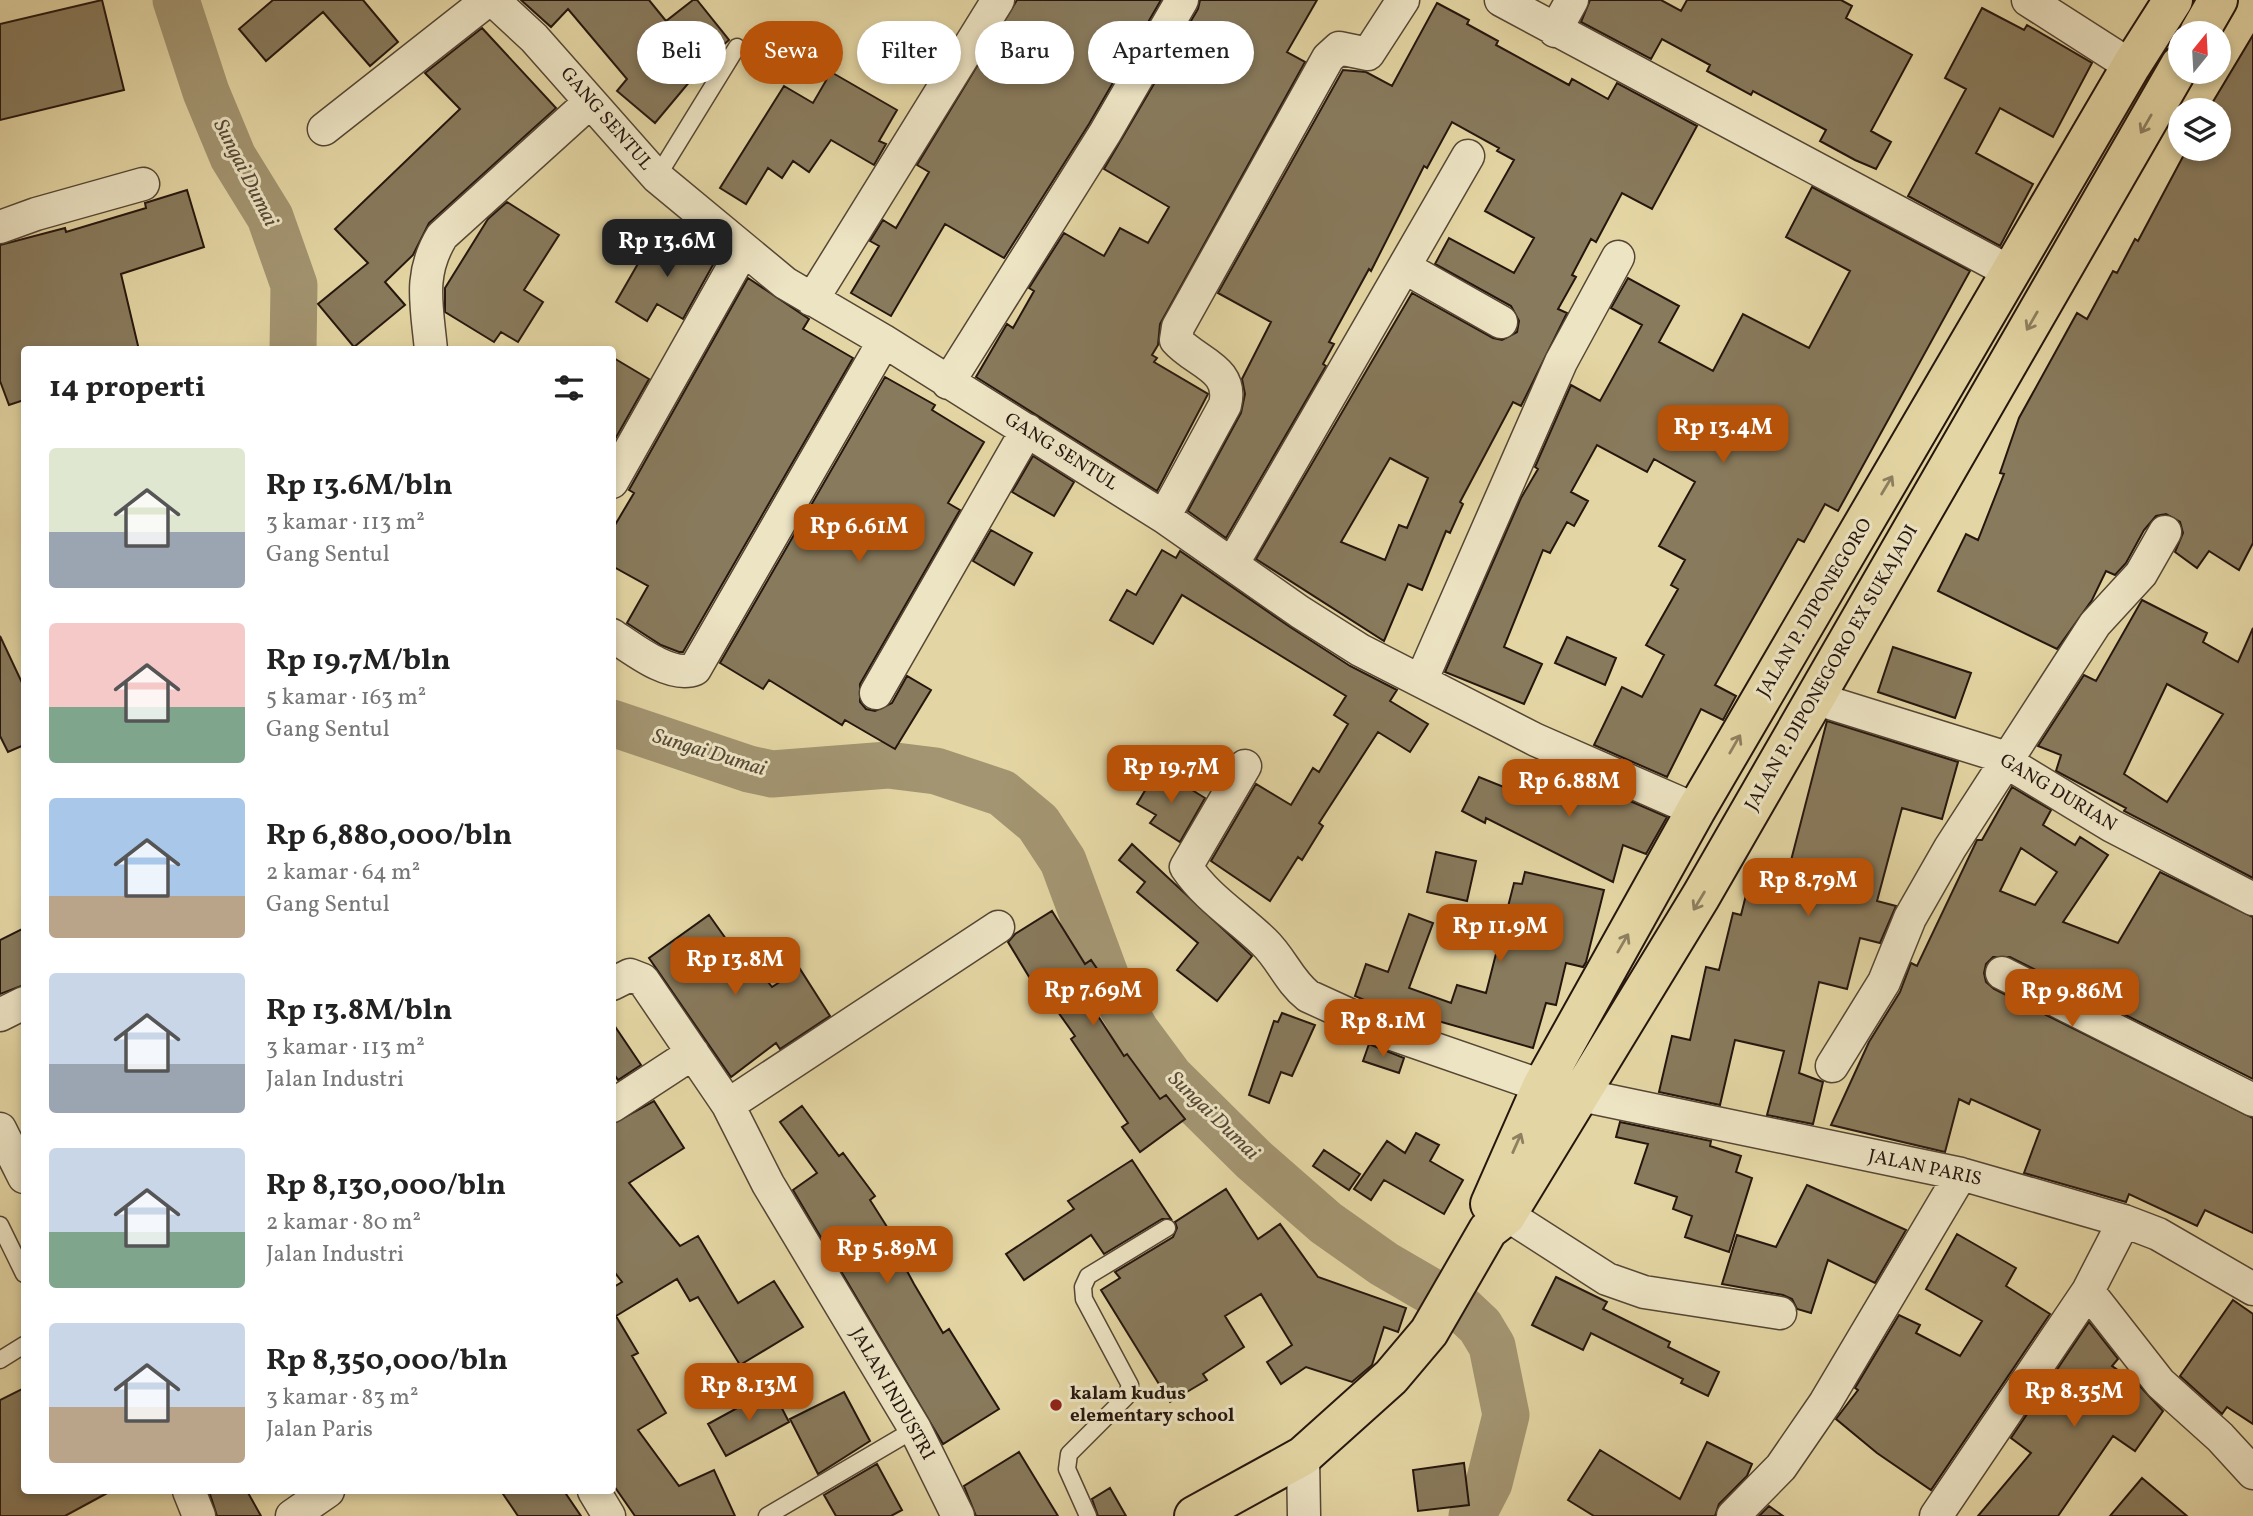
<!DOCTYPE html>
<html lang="id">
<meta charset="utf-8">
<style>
body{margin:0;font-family:Vollkorn,serif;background:#f2f2f2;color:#222;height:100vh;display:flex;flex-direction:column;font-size:26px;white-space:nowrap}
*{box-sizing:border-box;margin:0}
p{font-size:23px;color:#767676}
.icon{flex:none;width:38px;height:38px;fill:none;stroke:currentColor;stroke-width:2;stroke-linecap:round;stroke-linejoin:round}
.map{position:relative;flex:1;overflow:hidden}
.panel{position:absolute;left:21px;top:346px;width:595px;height:1148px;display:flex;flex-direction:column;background:#fff;border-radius:7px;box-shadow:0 4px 10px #0003}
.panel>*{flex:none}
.guide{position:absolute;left:637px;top:21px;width:665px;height:63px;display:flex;gap:14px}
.needle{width:46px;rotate:18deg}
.fabs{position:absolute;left:2168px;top:21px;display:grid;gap:14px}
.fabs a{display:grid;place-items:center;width:63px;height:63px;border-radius:50%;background:#fff;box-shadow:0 4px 10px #0003;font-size:35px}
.price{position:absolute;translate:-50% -60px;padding:0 16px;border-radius:14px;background:#b45309;color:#fff;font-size:23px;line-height:46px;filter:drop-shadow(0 2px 4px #0008)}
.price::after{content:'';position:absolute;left:50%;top:42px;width:21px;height:16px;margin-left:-10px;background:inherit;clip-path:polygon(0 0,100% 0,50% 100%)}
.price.on{background:#222;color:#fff}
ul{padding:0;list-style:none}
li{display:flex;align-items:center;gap:21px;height:175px;padding:0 28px}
li span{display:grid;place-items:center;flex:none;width:196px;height:140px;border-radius:7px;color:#555}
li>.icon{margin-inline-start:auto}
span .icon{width:84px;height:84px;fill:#fffc;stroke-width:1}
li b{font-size:30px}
h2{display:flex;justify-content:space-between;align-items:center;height:84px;padding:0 28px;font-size:30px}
.chip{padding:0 24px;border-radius:32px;background:#fff;box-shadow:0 4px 10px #0003;font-size:24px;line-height:63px}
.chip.on{background:#b45309;color:#fff}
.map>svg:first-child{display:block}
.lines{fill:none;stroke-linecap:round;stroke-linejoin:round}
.river{stroke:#a39571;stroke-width:47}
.building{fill:#887a5c;stroke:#25160e;stroke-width:2;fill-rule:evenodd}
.lane-casing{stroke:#554634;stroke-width:19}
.street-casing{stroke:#554634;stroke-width:35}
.primary-casing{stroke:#25160e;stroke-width:42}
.lane{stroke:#ede4c4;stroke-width:16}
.street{stroke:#ede4c4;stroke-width:32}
.primary{stroke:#e4d6a4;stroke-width:38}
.oneway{stroke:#8e8060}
.poi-dot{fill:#8f2418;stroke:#ede4c4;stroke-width:2.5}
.labels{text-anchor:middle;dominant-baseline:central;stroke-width:6;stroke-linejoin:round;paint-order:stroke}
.street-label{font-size:19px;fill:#25160e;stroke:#ede4c4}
.poi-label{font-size:19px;font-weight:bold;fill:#25160e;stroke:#ede4c4;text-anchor:start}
.water-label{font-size:21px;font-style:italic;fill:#574936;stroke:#ede4c4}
</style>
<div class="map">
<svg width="2253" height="1516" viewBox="0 0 2253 1516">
<rect width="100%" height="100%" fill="#e4d6a4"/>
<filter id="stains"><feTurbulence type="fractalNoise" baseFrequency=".00286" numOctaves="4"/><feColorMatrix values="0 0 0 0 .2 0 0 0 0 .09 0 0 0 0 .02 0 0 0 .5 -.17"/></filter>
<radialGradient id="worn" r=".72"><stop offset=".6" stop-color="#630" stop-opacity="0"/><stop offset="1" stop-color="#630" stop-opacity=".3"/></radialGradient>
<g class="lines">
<path class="river" d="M176 0 206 92 233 157 270 217 294 285 293 350
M612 723 749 769 772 774 888 765 936 771 1002 793 1038 823 1063 861 1107 980 1136 1031 1170 1077 1253 1159 1326 1223 1384 1264 1463 1310 1480 1326 1492 1346 1506 1415 1489 1483 1472 1516"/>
</g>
<path class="building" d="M102 0 124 90 0 120V24Z
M273 0H363L398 42 370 66 323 12 266 61 239 29Z
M521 0H649L666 21 693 0H697L729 40 711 56 655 123 617 91 627 79 568 9 551 27Z
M1017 0H1161L1089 124 1004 258 945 224 891 316 851 293 879 246 870 241 883 220 896 228 929 172 917 165Z
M1200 0H1317L1287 52 1305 62 1160 324 1158 345 1152 355 1157 358 1154 362 1208 394 1157 491 976 377 1007 324 1013 328 1034 291 1029 288 1064 233 1104 256 1120 228 1148 243 1169 207 1104 169 1198 9Z
M1590 0H1661L1681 11 1687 0H1841L1852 6 1846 18 1912 55 1871 131 1891 142 1876 169 1855 160 1820 141 1826 130 1753 91 1751 95 1707 71 1710 65 1662 39 1651 59 1581 22Z
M1437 3 1469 20 1467 24 1498 41 1496 45 1569 85 1572 79 1608 99 1617 83 1697 126 1652 209 1622 193 1596 242 1591 239 1572 275 1576 277 1558 309 1567 313 1521 406 1513 402 1460 502 1463 504 1450 533 1446 531 1422 590 1408 584 1384 641 1256 559 1412 293 1493 338 1502 340 1517 332 1519 321 1511 306 1435 264 1449 238 1514 273 1534 238 1485 211 1514 160 1497 151 1499 148 1452 122 1427 168 1424 166 1371 271 1369 269 1329 342 1334 344 1323 364 1326 366 1226 538 1188 511 1241 413 1245 394 1242 379 1271 322 1218 293 1343 70 1366 72 1392 86ZM1390 458 1428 478 1407 528 1399 525 1385 560 1341 542Z
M1982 8 2024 30 2027 25 2092 63 2053 137 2000 108 1976 153 2033 184 2000 246 1908 196 1966 89 1945 78Z
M482 28 556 108 429 223 413 255 385 282 405 305 354 347 318 304 368 263 335 229 460 109 425 73Z
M2253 35V543L2239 570 2209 551 2197 568 2175 552 2183 533 2180 522 2166 514 2156 516 2144 530 2126 563 2115 575 2106 571 2092 600 2057 649 1938 591 1966 534 1978 540 2004 474 2000 473 2019 418 2077 313 2087 319 2113 271 2117 273 2135 239 2138 241 2187 149H2219V110H2208Z
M831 72 897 110 879 141 886 144 874 165 831 140 809 172 793 161 782 178 768 168 746 204 720 188 784 86 813 103Z
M1812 187 1970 271 1838 511 1825 504 1804 542 1798 539 1715 685 1736 696 1723 720 1701 709 1667 777 1594 745 1622 687 1642 697 1664 655 1646 645 1678 589 1671 585 1685 560 1659 546 1695 482 1654 459 1647 472 1597 445 1571 492 1588 501 1574 526 1567 522 1550 553 1543 550 1504 647 1542 664 1524 704 1445 672 1521 498 1538 469 1535 467 1571 385 1600 401 1642 325 1611 308 1628 278 1679 306 1659 342 1713 371 1743 314 1809 348 1850 271 1786 237Z
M187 190 204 247 121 274 139 350H24V400L9 405 0 381V245L65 228 66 232 146 208 145 203Z
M507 202 559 235 524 290 543 302 518 342 501 332 494 342 445 312V288L488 219Z
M668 238 694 253 700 243 719 254 683 319 657 304 647 321 616 302 651 241 663 248Z
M748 278 809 319 803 329 853 358 683 652H679L661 645 627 623 648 586 612 566V530L634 493 629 490Z
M612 357 649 379 614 441 612 440Z
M885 377 935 405 932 410 984 442 948 503 960 510 860 684V702L866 709 875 711 892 703 907 676 931 690 895 749 845 720 842 725 769 680 763 689 720 663Z
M1033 456 1074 482 1054 516 1012 492Z
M991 530 1032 553 1014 585 973 561Z
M1162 550 1176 558 1180 551 1290 627 1350 666 1397 690 1390 701 1428 724 1410 752 1378 732 1319 823 1323 826 1302 860 1298 857 1270 901 1211 861 1256 784 1291 805 1313 768 1319 772 1348 724 1334 715 1346 696 1182 595 1153 644 1110 620 1127 590 1136 595Z
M2142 600 2207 633 2203 642 2238 662 2253 628V878L2124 811 2126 808 2056 771 2061 755 2038 746 2084 675 2096 681ZM2167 684 2223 714 2167 802 2124 774Z
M0 636 24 687V745L8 752 0 736Z
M1567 637 1616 658 1605 685 1555 663Z
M1893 647 1971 673 1955 718 1878 692Z
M1827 721 1958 762 1942 819 1902 808 1877 901 1896 906 1880 943 1860 938 1847 989 1819 982 1799 1073 1823 1082 1813 1124 1767 1115 1784 1051 1735 1040 1720 1105 1659 1092 1672 1036 1690 1040 1706 967 1719 970 1733 913 1741 915 1753 867 1787 876Z
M1535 765 1574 784 1577 778 1667 817 1646 854 1623 845 1613 882 1486 818 1485 823 1462 811 1479 777 1521 794Z
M1158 769 1205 798 1180 842 1150 823 1156 815 1137 804Z
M2012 787 2051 810 2043 825 2075 845 2080 837 2108 855 2063 922 2118 943 2160 872 2253 917V1079L2010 957H1993L1986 964 1984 973 1986 982 1994 989 2253 1118V1233L2205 1210 2197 1226 2129 1194 2126 1202 2024 1173 2040 1130 1971 1099 1969 1104 1959 1099 1945 1152 1831 1125 1869 1042 1900 992 1911 963 1917 966 1977 840H1982ZM2021 848 2057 872 2035 905 2000 891Z
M1132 844 1252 956 1217 1001 1177 970 1198 943 1137 892 1145 882 1119 860Z
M1436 852 1476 861 1467 901 1427 892Z
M1525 872 1604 890 1586 962 1583 967 1566 963 1556 1005 1546 1003 1533 1048 1424 1017 1421 1025 1355 996 1366 964 1388 972 1409 914 1433 923 1409 988 1451 1003 1457 985 1486 993 1514 883 1522 884Z
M1052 911 1085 964 1091 960 1102 976 1087 987 1103 1008 1096 1013 1124 1056 1127 1054 1160 1099 1166 1095 1185 1119 1140 1152 1122 1127 1128 1123 1071 1039 1075 1036 1058 1012 1061 1010 1037 976 1031 980 1008 942 1015 934Z
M709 915 736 953 741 948 772 987 800 969 830 1016 780 1049 776 1043 731 1077 649 958Z
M24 928V985L0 994V940Z
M1282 1013 1315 1025 1292 1076 1281 1072 1269 1103 1249 1095 1274 1021 1278 1022Z
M612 1022 641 1065 618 1080 612 1071Z
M1369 1044 1404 1058 1399 1073 1363 1061Z
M654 1101 684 1148 629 1183 680 1246 698 1236 738 1303 774 1281 803 1327 740 1365 698 1297 690 1301 677 1279 616 1316 638 1353 632 1356 666 1413 638 1430 679 1486 714 1470 735 1516H635L612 1483V1288L622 1282 612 1269V1124Z
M802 1106 839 1156 843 1153 875 1196 870 1200 896 1241 892 1243 914 1284 943 1333 949 1329 999 1409 943 1444 793 1190 817 1173 780 1122Z
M1620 1122 1711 1141 1710 1146 1741 1156 1736 1172 1752 1178 1729 1252 1685 1237 1692 1216 1673 1209 1677 1197 1635 1183 1648 1144 1616 1137Z
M1416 1133 1439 1145 1430 1161 1463 1180 1444 1214 1384 1180 1371 1200 1354 1189 1387 1141 1405 1153Z
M1324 1150 1360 1174 1349 1190 1313 1166Z
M1132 1160 1171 1219H1162L1104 1254 1091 1235 1024 1280 1006 1254 1074 1209 1068 1201Z
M1807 1185 1906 1230 1875 1283 1828 1260 1811 1313 1797 1309 1792 1299 1783 1295 1722 1284 1737 1235 1776 1247Z
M1226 1189 1258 1239 1280 1224 1318 1277 1406 1308 1398 1332 1384 1327 1372 1365 1352 1382 1306 1367 1281 1384 1267 1362 1292 1345 1261 1294 1225 1316 1244 1347 1203 1374 1207 1380 1170 1402 1101 1290 1120 1278 1115 1272 1173 1237 1177 1228 1175 1222Z
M1957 1234 2016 1268 2006 1286 2050 1314 1931 1490 1877 1453 1836 1419 1858 1390 1855 1388 1899 1315 1920 1325 1916 1333 1960 1356 1982 1321 1926 1289Z
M1556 1277 1607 1302 1603 1309 1670 1342 1668 1347 1719 1372 1708 1396 1681 1383 1683 1379 1591 1333 1583 1350 1532 1325Z
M2233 1300 2253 1314V1424L2227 1407 2222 1414 2180 1376Z
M2089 1322 2118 1359 2112 1366 2137 1383 2163 1411 2135 1451 2113 1436 2058 1516H1978L2031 1453 2011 1438Z
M24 1388V1491H111L65 1516H0V1400Z
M772 1389 789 1422 726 1456 708 1424Z
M844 1392 870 1441 818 1474 790 1419Z
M1707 1442 1752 1464 1747 1476 1719 1504 1715 1516H1594L1568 1500 1600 1450 1680 1499Z
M1019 1452 1058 1516H976L964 1486Z
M1464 1463 1469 1505 1418 1511 1413 1470Z
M877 1464 902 1510 891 1516H836L824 1495Z
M2142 1478 2187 1516H2110Z
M1110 1488 1126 1516H1098L1092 1499Z
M209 1491H247L261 1516H217Z
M501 1491H564L581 1516H518Z
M1769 1506 1783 1516H1759Z"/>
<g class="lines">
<g class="lane-casing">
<path id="lane" d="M657 177 737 47
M0 1225 24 1274
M0 1360 24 1345
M767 1516 915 1429
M1088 1516 1067 1469 1069 1454 1126 1397 1130 1385 1084 1299 1083 1287 1088 1276 1167 1228"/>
</g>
<g class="street-casing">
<path id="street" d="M493 0 534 38 657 177 785 283 884 341 1164 517 1300 612 1360 650 1536 740 1696 810
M1501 0 2010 272
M2028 0 2131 66
M1555 31 1572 0
M324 129 488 0
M0 227 36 214 143 184
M1404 267 1501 322
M812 300 998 0
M431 350C427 306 418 275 442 236L590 102
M948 383 1105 133 1182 0
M612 482 743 250
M1164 517 1225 405C1234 368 1196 363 1176 340L1178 327 1328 58 1339 48 1368 54 1403 0
M1233 563 1468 156
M612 635C633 649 671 679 695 669L884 341
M1421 681 1561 362 1618 257
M876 693 1027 430
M1814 698 2007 758 2018 769 2112 826 2253 899
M1245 766 1186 867C1207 898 1237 916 1264 942 1281 958 1289 981 1308 996L1389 1033 1542 1086
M2002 973 2253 1100
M612 984 630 975 643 980 728 1105 768 1184 915 1429 958 1516
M0 1015 24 1003
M1832 1066 1884 982 1910 918 1950 848 2095 624 2141 574 2165 532
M1581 1095 1961 1174 2124 1221 2158 1234 2253 1289
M728 1105 998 927
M612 1106 693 1053
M0 1129 24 1177
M1490 1204 1607 1279 1644 1292 1780 1313
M2088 1291 2160 1383 2220 1437 2253 1473
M1303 1456 1304 1516
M189 1491 199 1516
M594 1491 609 1516
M292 1516 328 1491
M1733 1516 1781 1467 1825 1403 1961 1174
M1936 1516 2088 1291 2124 1221"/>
</g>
<g class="primary-casing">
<path id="primary" d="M2199 33 2218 0
M1490 1204 1542 1086 1696 810 2131 66 2173 0
M1194 1516 1303 1456 1391 1377 1429 1332 1488 1230 1506 1216 1701 896 2180 65"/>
</g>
<use href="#lane" class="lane"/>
<use href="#street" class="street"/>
<use href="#primary" class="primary"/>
</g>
<defs><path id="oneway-shaft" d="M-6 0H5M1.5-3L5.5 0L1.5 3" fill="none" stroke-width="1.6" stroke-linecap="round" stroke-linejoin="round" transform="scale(1.75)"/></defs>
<g class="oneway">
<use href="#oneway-shaft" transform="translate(2146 124) rotate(120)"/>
<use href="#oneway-shaft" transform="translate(2032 321) rotate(120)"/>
<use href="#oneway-shaft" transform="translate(1887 485) rotate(-59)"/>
<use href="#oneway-shaft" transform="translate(1735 744) rotate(-60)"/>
<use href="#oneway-shaft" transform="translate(1699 901) rotate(121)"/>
<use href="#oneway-shaft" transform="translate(1623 943) rotate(-60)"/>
<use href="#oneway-shaft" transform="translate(1517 1143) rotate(-66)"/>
</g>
<circle class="poi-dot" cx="1056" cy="1405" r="7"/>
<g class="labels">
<g class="street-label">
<text transform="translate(606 119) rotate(49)">GANG SENTUL</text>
<text transform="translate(1061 452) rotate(32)">GANG SENTUL</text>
<text transform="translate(1815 608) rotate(-59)">JALAN P. DIPONEGORO</text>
<text transform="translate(1832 668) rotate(-60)">JALAN P. DIPONEGORO EX SUKAJADI</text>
<text transform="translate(2058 793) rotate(31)">GANG DURIAN</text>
<text transform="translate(1925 1168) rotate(12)">JALAN PARIS</text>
<text transform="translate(892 1394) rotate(60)">JALAN INDUSTRI</text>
</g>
<g class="poi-label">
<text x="1070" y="1394">kalam kudus<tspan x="1070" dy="22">elementary school</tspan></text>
</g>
<g class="water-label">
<text transform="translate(245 173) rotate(63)">Sungai Dumai</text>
<text transform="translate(709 753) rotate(17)">Sungai Dumai</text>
<text transform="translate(1213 1116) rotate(44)">Sungai Dumai</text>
</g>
</g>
<rect width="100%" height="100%" filter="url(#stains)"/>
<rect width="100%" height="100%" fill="url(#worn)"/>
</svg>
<div class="fabs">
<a><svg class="needle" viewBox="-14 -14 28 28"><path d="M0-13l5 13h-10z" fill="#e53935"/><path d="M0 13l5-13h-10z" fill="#767676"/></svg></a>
<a><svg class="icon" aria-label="layers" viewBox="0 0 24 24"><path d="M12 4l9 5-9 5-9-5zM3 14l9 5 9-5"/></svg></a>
</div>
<b class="price on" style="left:667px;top:279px">Rp 13.6M</b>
<b class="price" style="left:1723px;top:465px">Rp 13.4M</b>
<b class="price" style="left:859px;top:564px">Rp 6.61M</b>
<b class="price" style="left:1171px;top:805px">Rp 19.7M</b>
<b class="price" style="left:1569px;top:819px">Rp 6.88M</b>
<b class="price" style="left:1808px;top:918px">Rp 8.79M</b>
<b class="price" style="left:1500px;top:964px">Rp 11.9M</b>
<b class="price" style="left:735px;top:997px">Rp 13.8M</b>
<b class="price" style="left:1093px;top:1028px">Rp 7.69M</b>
<b class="price" style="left:2072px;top:1029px">Rp 9.86M</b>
<b class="price" style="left:1383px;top:1059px">Rp 8.1M</b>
<b class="price" style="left:887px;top:1286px">Rp 5.89M</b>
<b class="price" style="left:749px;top:1423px">Rp 8.13M</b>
<b class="price" style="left:2074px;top:1429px">Rp 8.35M</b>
<div class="guide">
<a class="chip">Beli</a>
<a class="chip on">Sewa</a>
<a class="chip">Filter</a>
<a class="chip">Baru</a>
<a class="chip">Apartemen</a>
</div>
<section class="panel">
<h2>14 properti<svg class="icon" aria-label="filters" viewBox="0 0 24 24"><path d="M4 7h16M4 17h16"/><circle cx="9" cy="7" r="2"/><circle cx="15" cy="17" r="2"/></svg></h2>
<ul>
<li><span style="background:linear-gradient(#dfe7d0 60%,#9aa5b1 0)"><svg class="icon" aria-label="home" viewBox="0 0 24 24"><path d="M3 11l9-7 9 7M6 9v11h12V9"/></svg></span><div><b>Rp 13.6M/bln</b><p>3 kamar · 113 m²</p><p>Gang Sentul</p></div></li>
<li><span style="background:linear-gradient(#f6c9c9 60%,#7fa58c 0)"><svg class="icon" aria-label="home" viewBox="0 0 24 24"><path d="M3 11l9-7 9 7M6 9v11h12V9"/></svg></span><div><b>Rp 19.7M/bln</b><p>5 kamar · 163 m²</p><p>Gang Sentul</p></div></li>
<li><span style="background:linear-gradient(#a9c7e8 70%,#b9a48a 0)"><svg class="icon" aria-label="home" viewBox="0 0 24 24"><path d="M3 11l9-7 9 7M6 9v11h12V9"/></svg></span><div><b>Rp 6,880,000/bln</b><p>2 kamar · 64 m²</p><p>Gang Sentul</p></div></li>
<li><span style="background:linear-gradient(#c9d6e8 65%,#9aa5b1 0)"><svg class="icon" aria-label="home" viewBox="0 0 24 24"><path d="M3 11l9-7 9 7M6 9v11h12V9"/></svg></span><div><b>Rp 13.8M/bln</b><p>3 kamar · 113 m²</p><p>Jalan Industri</p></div></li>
<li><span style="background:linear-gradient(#c9d6e8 60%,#7fa58c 0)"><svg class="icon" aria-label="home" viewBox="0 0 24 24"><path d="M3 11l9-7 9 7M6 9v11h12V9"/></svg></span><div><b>Rp 8,130,000/bln</b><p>2 kamar · 80 m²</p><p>Jalan Industri</p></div></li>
<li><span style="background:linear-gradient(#c9d6e8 60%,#b9a48a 0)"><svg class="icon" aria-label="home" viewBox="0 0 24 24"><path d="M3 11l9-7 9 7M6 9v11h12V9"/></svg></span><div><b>Rp 8,350,000/bln</b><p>3 kamar · 83 m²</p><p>Jalan Paris</p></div></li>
</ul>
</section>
</div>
